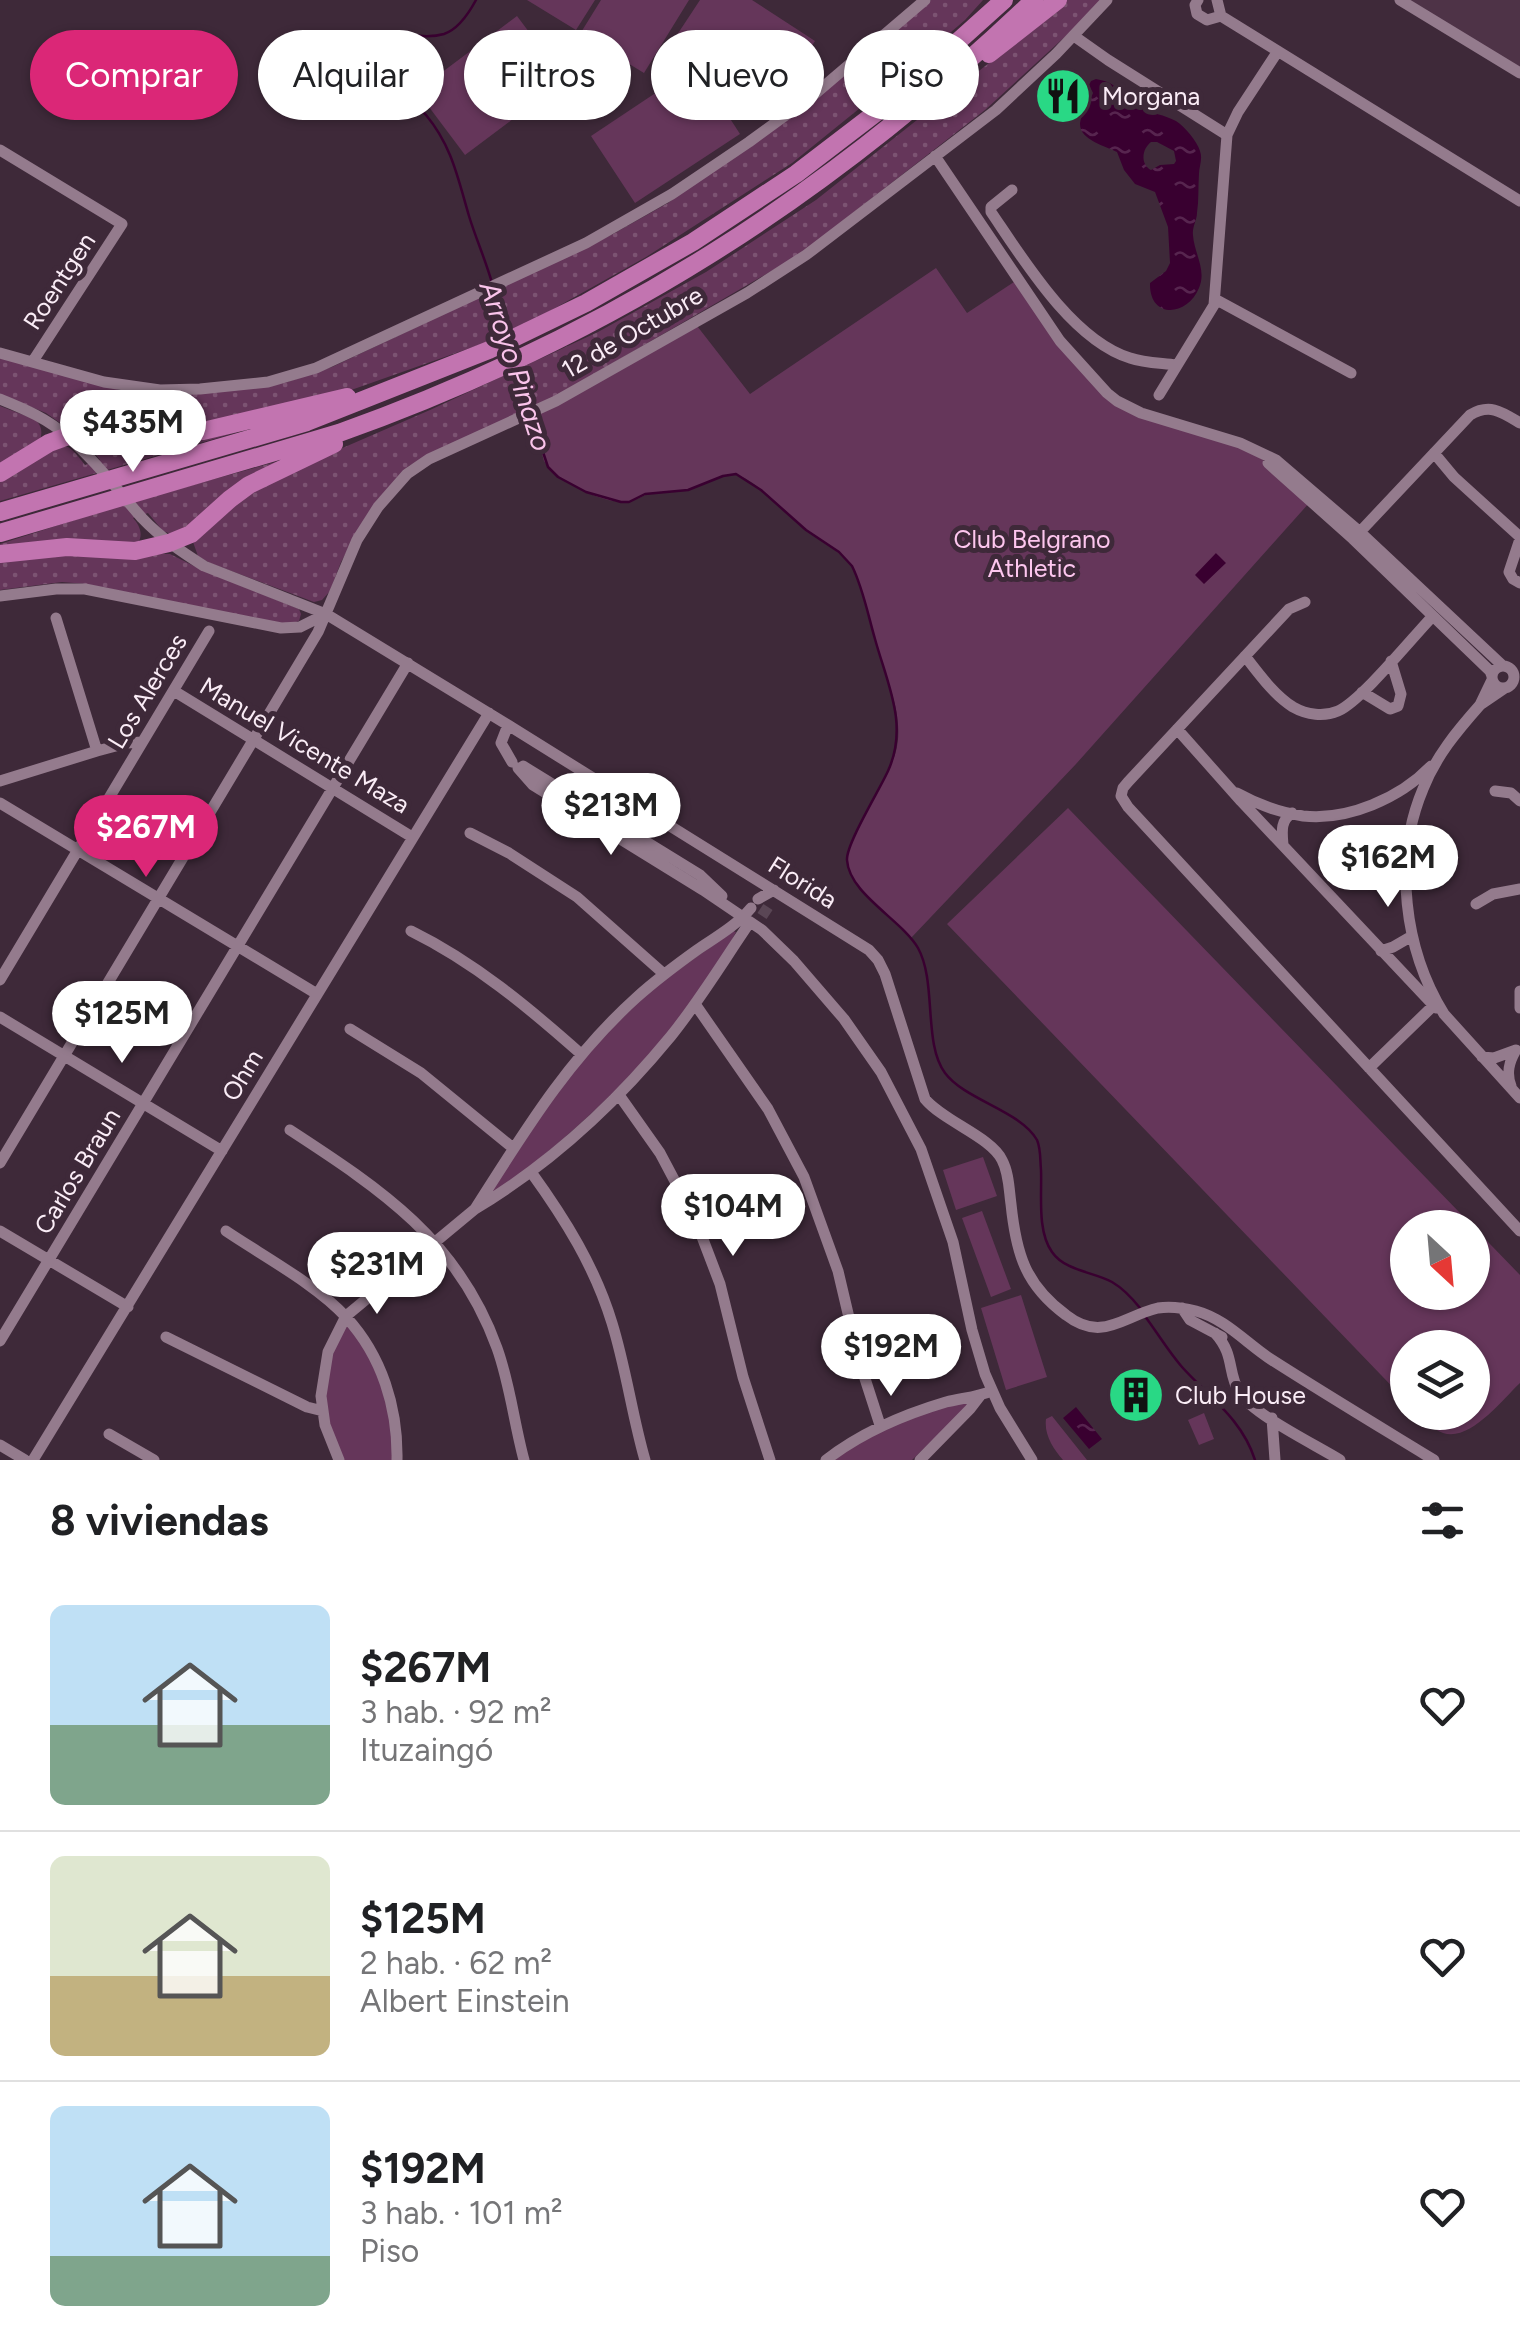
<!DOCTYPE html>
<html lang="es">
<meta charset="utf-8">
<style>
body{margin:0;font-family:Figtree,sans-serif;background:#f6f6f6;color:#202124;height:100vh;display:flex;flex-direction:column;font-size:38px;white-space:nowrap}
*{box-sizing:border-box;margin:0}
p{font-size:32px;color:#757577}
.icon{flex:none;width:55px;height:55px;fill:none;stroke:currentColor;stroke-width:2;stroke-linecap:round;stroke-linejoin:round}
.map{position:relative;height:1460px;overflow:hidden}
.drawer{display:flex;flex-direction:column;background:#fff;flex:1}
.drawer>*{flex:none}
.banner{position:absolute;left:30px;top:30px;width:1000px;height:90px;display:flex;gap:20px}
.needle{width:65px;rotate:154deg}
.fabs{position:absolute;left:1390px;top:1210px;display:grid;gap:20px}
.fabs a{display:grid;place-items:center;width:100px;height:100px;border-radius:50%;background:#fff;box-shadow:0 2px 8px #0004;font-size:50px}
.price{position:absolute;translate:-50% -85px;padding:0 22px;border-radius:35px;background:#fff;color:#222;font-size:32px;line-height:65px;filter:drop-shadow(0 2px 5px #0008)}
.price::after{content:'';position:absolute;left:50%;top:60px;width:30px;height:22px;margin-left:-15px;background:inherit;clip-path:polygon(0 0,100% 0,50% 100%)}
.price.active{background:#db2777;color:#fff}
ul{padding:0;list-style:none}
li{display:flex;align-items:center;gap:30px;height:250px;padding:0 50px}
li+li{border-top:2px solid #e0e0e0}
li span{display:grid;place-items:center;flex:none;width:280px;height:200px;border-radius:15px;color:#555}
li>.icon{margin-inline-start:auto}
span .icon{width:120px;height:120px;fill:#fffc;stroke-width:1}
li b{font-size:42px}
h2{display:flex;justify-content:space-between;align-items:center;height:120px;padding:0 50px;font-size:42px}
.tag{padding:0 35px;border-radius:45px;background:#fff;box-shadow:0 2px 8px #0004;font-size:35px;line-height:90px}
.tag.active{background:#db2777;color:#fff}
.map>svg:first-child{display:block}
.built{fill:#4e3347}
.grass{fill:url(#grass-dots)}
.park{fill:#65365a;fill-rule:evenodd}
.water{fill:url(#water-ripples);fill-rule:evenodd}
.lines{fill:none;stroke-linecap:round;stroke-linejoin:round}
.stream{stroke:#390030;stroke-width:2.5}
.minor-tunnel{stroke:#5a4655;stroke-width:11;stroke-dasharray:11 5.5;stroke-linecap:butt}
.minor{stroke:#947b8d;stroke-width:11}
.highway{stroke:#c274b0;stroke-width:18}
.labels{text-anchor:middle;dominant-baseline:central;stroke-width:10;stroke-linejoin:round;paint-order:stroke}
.poi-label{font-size:25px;fill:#faecf6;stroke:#3e2939;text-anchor:start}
.street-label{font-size:25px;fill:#faecf6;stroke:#3e2939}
.park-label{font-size:25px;fill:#fdc6ee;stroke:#3e2939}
.water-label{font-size:28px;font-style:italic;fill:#fac4eb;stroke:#3e2939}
</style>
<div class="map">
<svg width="1520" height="1460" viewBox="0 0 1520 1460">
<defs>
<pattern id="grass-dots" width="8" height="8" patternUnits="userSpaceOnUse" patternTransform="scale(2.5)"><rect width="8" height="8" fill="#65365a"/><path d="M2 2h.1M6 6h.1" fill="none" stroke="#7c5372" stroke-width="1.8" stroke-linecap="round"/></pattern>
<pattern id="water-ripples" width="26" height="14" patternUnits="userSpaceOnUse" patternTransform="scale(2.5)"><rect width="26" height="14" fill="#390030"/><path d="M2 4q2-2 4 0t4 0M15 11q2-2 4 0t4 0" fill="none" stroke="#57254f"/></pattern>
</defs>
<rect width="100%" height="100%" fill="#3e2939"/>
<path class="built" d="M1400 0H1520V73Z"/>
<path class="grass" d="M931 0H983L965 20 902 74 792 163 646 257 539 317 487 342 337 395 212 425H63L46 413 0 394V358L120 390 155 395 287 382 332 367 613 234 668 203 887 39Z
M1065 0H1101L1069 33 985 110 799 255 553 398 433 452 409 466 377 500 365 518 341 562 330 591 322 600 314 602 210 563 198 556 193 542 239 499 331 453 430 410 598 332 706 272 816 200 1033 28Z
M0 406 34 419C41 424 43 431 40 440L0 469Z
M259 426 0 501V479C14 470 52 442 68 447 74 450 81 460 85 465L100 460C94 452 84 442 97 433Z
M308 453 197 522 171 534 163 531 148 513 133 518C140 526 144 535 137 544L0 550V544L121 505Z
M43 553 170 554 200 569 299 609 301 614 299 621 288 625 86 584 62 582 0 590V558Z"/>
<path class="park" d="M527 0H595L576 30Z
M601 0H689L644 73 580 34Z
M700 0H752L815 41 773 106 673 41Z
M517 16 565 80 465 155 417 91Z
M696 66 740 134 635 203 591 136Z
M936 268 967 313 1017 280 1060 341 1117 401 1240 443 1271 466 1310 502 1076 764 911 938C893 920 851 888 847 863 844 842 889 778 896 751 905 716 886 679 877 647 870 620 864 591 852 566 838 549 820 541 803 527 788 515 754 478 736 475 722 472 706 485 692 489 680 492 667 491 654 493 643 494 635 502 625 502 601 503 557 481 544 461L531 413 694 322 750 394Z
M1068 808 1520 1275V1383C1502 1400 1470 1442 1443 1433 1432 1429 1425 1420 1418 1413L1472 1412V1348H1408L1407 1402 947 924ZM1408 1228H1472V1292H1408Z
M733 931 736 932C687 1029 582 1131 493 1194L489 1192 584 1053 650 990Z
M983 1157 997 1196 956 1210 943 1170Z
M982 1211 1011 1289 991 1297 962 1218Z
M1021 1295 1047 1377 1006 1390 981 1308Z
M344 1326 352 1327 374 1364 389 1410 393 1460H343C319 1408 321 1377 344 1326Z
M969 1401 970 1404 912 1460H832L880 1428 916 1415Z
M1204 1413 1214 1439 1199 1445 1188 1420Z
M1052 1416 1087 1460H1063C1053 1448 1044 1435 1046 1419Z"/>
<path class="water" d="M1096 79C1122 83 1120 98 1140 108 1151 113 1165 115 1176 121 1185 127 1197 141 1200 151 1203 159 1199 167 1199 174 1198 187 1199 200 1197 213 1197 220 1192 227 1193 235 1194 253 1207 270 1199 288 1187 317 1149 319 1150 283L1166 271 1170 263 1168 227 1155 192 1135 184 1124 170 1117 152C1106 146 1079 140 1080 123 1081 114 1090 101 1093 93L1089 85 1091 81ZM1151 142H1157L1174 151 1176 161 1174 164 1160 165 1151 170C1140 164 1142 149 1151 142Z
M1216 553 1226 563 1204 584 1195 575Z
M1076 1407 1102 1439 1089 1449 1063 1418Z"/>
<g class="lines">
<path class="stream" d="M476 0C469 13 459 29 444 34 414 43 375 19 356 52 359 102 401 85 426 115 452 146 458 179 469 216 476 239 486 261 492 283
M495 291 507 331
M518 368 529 408
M531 416 548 467 558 477 586 492 621 502H629L645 494 688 490 723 476 736 474 761 490 806 530 839 552 852 566C863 588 868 615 875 639 887 683 909 725 888 771 880 789 846 844 847 860 849 894 902 920 918 948 937 982 923 1044 945 1073 965 1100 1021 1111 1037 1140 1041 1149 1040 1160 1041 1170 1042 1195 1037 1231 1052 1252 1065 1271 1094 1272 1112 1282 1124 1289 1132 1298 1140 1308
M1144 1315C1157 1332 1168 1351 1182 1367 1209 1397 1242 1419 1255 1460"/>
<path class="minor-tunnel" d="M762 916 768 907"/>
<path class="minor" d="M1198 0 1195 5 1197 14 1207 20 1221 16 1217 0
M1400 0 1520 73
M1221 16 1520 201
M1074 36 1108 60 1227 135
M0 150 122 224 33 361
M935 156 1060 341 1107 393 1117 401 1141 413 1240 443 1276 460 1360 532 1503 666
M1012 190 991 207V212C1023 259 1072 340 1130 358 1144 363 1161 363 1176 365
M1215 299 1351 373
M0 353 104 382 160 390 200 389 268 382 316 368 586 243 672 194 749 142 816 93 925 0
M1159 395 1214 305 1227 135 1238 112 1278 51
M0 399C25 409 48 419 68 437 96 461 118 491 142 518 161 538 182 552 204 566L326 614 508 725 869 950 878 960 885 974 925 1099C943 1121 991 1137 1002 1160 1009 1173 1009 1190 1011 1204 1016 1253 1025 1285 1066 1315 1102 1343 1123 1316 1158 1308 1171 1306 1184 1308 1196 1311 1226 1319 1247 1344 1272 1360 1325 1394 1380 1427 1434 1460
M1434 453 1454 477 1520 537
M1268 463 1353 539 1490 671 1492 676
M1357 535 1470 415C1490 403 1502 412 1520 423
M1520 539 1509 572 1513 579 1520 583
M0 596 56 589H85L281 628 300 627 326 614
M1305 602 1289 609 1128 782 1123 788 1121 796 1128 807 1520 1231
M56 618 97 751
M1245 656C1259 674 1274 695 1293 707 1307 715 1324 717 1338 711 1361 701 1412 638 1432 617
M1492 677a11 11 0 1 1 22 0a11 11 0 1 1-22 0Z
M1492 680 1480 705 1505 688
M174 691 412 837
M1362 692 1390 709 1398 706 1401 694 1391 661
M1480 705C1457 731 1436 756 1423 789 1393 860 1404 949 1444 1014L1520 1098
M508 725 501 743 512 762
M1177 729 1241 801 1436 1008
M523 766 700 875 722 896
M518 768 533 785 703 890 762 930 794 961 844 1019 881 1072 921 1149 953 1242 972 1330 985 1374 1000 1408 1032 1460
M0 781 97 751 127 743 142 742
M1495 791 1511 793 1520 801
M1237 793C1257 804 1281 813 1303 816 1348 821 1400 798 1431 766
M0 803 317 994
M470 833 509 853 577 897 664 974
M1283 845C1282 832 1280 821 1292 813
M758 899 774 890
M1476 904 1493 894 1520 889
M750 922C724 960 700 1000 671 1036 616 1103 550 1164 475 1209 524 1132 568 1059 637 997 656 980 676 965 697 950 716 937 736 926 751 908
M411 931C474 962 528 1007 581 1054
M1381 951 1393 947 1412 936
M0 980 209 631
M1520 991V1008
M695 1004 768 1109 804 1177 838 1271 859 1360 880 1425
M0 1017 222 1151
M350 1029 421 1073 513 1148
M1482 1057 1494 1058 1516 1050C1509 1062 1506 1073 1511 1086
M1369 1068 1433 1006 1436 1000
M619 1095 660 1153 696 1221 720 1284 743 1377 770 1460
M290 1130C382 1190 458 1240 497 1348 510 1384 514 1423 524 1460
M0 1163 318 632 357 540 378 507 407 474 429 459 556 401 747 293 806 255 996 110 1056 54 1107 0
M531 1172C565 1219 595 1267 612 1323 626 1368 632 1415 645 1460
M0 1231 128 1307
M226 1231C263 1256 317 1285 346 1317 382 1356 398 1408 397 1460
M1182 1308 1190 1320 1222 1337
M1215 1333C1235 1355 1227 1371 1239 1392 1252 1414 1316 1445 1340 1460
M166 1337 307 1407 323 1411
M0 1341 408 663
M1272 1418 1275 1460
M109 1434 154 1460
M0 1445 25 1460
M33 1460 489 713
M339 1460 325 1425 321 1396 328 1352 346 1316 475 1209
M826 1460C862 1432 902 1415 946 1402 962 1398 977 1397 992 1391
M920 1460 970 1409 980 1396"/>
<path class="highway" d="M989 54 1058 0
M0 473 49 443 93 427 108 424 168 432 203 431 347 397
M0 512 307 422 489 350 586 303 693 242 796 174 894 99 1004 0
M0 533 339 433C608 337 828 197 1034 0
M0 554 67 547 135 551 169 543 191 534 230 499 249 485 334 444"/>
</g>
<defs>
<g id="restaurant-disc" transform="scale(2.875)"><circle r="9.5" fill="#29d885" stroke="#3e2939"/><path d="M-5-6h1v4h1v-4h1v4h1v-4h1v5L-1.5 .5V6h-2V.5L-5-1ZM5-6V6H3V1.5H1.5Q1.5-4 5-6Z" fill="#111"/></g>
<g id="building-disc" transform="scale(2.875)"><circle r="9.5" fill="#29d885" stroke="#3e2939"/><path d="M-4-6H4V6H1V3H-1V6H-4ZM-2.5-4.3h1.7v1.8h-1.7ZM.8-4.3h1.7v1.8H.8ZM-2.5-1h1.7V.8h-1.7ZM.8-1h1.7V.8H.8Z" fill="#111"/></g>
</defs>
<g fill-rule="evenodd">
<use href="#restaurant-disc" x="1063" y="96"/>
<use href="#building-disc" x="1136" y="1395"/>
</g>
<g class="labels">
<g class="poi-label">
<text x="1102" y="96">Morgana</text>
<text x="1175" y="1395">Club House</text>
</g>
<g class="street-label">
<text transform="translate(59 281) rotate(-57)">Roentgen</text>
<text transform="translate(632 332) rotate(-30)">12 de Octubre</text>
<text transform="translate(147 691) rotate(-59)">Los Alerces</text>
<text transform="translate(305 745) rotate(31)">Manuel Vicente Maza</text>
<text transform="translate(803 882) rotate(32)">Florida</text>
<text transform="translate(242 1075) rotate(-59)">Ohm</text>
<text transform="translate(77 1171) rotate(-59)">Carlos Braun</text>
</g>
<g class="park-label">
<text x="1032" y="539">Club Belgrano<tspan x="1032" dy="29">Athletic</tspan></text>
</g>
<g class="water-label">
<text transform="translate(516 366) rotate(72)">Arroyo Pinazo</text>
</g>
</g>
</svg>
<div class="fabs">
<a><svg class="needle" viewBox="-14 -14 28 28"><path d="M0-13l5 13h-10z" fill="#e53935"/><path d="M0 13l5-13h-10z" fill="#757577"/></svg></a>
<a><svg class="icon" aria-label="layers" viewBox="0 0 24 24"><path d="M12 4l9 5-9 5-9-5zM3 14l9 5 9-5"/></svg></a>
</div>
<b class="price" style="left:133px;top:475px">$435M</b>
<b class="price" style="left:611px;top:858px">$213M</b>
<b class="price active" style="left:146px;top:880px">$267M</b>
<b class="price" style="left:1388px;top:910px">$162M</b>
<b class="price" style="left:122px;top:1066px">$125M</b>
<b class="price" style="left:733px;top:1259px">$104M</b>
<b class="price" style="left:377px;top:1317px">$231M</b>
<b class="price" style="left:891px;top:1399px">$192M</b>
<div class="banner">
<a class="tag active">Comprar</a>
<a class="tag">Alquilar</a>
<a class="tag">Filtros</a>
<a class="tag">Nuevo</a>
<a class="tag">Piso</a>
</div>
</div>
<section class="drawer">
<h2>8 viviendas<svg class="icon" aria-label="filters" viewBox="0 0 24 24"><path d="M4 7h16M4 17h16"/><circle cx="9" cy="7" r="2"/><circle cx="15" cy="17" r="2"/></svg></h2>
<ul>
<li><span style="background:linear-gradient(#bfe0f5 60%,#7fa58c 0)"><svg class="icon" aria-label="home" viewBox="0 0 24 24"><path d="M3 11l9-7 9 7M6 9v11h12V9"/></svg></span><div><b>$267M</b><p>3 hab. · 92 m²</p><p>Ituzaingó</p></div><svg class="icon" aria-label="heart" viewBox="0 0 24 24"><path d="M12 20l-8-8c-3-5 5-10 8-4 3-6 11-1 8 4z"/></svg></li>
<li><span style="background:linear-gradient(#dfe7d0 60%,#c2b280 0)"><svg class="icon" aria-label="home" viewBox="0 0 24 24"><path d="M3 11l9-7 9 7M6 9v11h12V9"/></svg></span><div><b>$125M</b><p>2 hab. · 62 m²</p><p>Albert Einstein</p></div><svg class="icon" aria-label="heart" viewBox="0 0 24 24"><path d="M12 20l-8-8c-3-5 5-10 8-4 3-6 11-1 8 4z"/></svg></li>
<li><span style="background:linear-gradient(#bfe0f5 75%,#7fa58c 0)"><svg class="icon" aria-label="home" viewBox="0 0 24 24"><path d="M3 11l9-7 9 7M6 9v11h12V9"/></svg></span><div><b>$192M</b><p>3 hab. · 101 m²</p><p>Piso</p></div><svg class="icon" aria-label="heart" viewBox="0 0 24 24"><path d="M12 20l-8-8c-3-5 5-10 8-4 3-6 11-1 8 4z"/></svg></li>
</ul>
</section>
